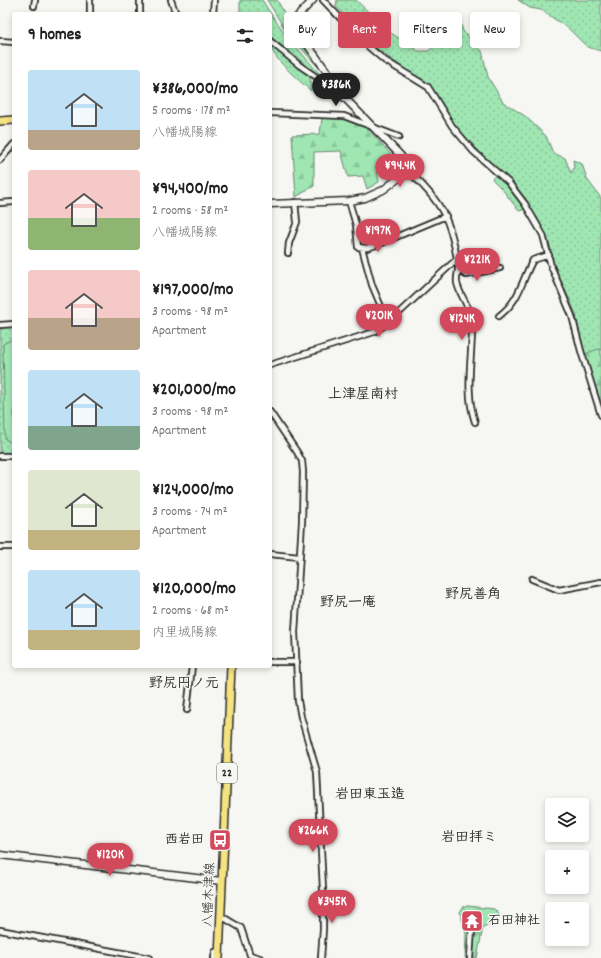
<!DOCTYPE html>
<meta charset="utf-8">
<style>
body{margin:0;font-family:Dekko,"Klee One",sans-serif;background:#f6f6f6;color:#222;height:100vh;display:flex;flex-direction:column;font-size:15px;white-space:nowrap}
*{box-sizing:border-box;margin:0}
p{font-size:13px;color:#767676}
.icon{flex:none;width:22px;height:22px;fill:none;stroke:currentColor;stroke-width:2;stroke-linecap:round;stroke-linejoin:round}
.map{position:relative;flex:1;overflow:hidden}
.sheet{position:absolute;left:12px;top:12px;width:260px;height:656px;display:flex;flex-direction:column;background:#fff;border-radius:4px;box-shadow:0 2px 6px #0003}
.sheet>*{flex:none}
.top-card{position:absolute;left:284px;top:12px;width:257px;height:36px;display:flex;gap:8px}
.controls{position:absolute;left:545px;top:798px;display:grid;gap:8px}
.controls a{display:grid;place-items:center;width:44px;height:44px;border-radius:4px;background:#fff;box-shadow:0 2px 6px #0003;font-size:20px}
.price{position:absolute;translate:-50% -34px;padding:0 9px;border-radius:14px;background:#d1495b;color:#fff;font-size:13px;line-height:26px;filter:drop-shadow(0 1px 2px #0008)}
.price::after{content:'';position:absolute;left:50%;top:24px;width:12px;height:9px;margin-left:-6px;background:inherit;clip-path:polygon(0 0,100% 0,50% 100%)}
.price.current{background:#222;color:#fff}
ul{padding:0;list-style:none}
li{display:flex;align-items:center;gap:12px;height:100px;padding:0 16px}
li span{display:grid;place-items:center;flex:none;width:112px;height:80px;border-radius:4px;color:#555}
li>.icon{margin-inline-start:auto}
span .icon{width:48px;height:48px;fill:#fffc;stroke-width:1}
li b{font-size:17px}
h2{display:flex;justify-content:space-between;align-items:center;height:48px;padding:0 16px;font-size:17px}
.pill{padding:0 14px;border-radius:4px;background:#fff;box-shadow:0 2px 6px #0003;font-size:14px;line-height:36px}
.pill.current{background:#d1495b;color:#fff}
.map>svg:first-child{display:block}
.grass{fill:url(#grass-dots);stroke:#65886f}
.forest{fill:url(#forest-firs);stroke:#65886f}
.pitch{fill:#9fe6b3;stroke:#65886f}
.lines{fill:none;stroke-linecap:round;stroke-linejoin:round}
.minor-casing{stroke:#2b2b2b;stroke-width:8}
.secondary-casing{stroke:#2b2b2b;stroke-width:9}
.primary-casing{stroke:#2b2b2b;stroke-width:10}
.minor{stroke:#f6f6f2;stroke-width:4.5}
.secondary{stroke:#f6f6f2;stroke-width:6}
.primary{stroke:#f5e382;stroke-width:7}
.labels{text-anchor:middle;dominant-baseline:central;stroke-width:3;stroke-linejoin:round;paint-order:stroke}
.shield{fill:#f6f6f2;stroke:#686867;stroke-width:1}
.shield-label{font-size:12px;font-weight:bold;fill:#2b2b2b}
.poi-label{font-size:13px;font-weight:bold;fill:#2b2b2b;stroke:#f6f6f2;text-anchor:end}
.street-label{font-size:13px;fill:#2b2b2b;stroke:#f6f6f2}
.neighbourhood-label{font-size:14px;font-weight:bold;fill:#2b2b2b;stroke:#f6f6f2}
</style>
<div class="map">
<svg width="601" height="958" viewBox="0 0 601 958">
<defs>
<pattern id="grass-dots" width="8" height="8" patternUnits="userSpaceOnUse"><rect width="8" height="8" fill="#9fe6b3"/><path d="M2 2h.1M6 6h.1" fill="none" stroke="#89c59a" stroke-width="1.8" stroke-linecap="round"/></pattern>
<pattern id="forest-firs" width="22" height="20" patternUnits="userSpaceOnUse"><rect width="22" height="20" fill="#9fe6b3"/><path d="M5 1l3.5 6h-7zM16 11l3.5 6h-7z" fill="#89c59a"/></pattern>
</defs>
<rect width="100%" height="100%" fill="#f6f6f2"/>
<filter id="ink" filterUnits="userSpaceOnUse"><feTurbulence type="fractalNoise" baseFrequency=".025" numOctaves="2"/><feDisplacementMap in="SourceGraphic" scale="8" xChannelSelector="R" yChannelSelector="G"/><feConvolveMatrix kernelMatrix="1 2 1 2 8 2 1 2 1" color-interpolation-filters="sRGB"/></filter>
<g filter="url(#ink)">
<path class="grass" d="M240 0H262C280 30 303 55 326 81L270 36V14H240Z
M267 0H277L286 16 294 21 334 85 286 31Z
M337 0H356L388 31 418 51H429L447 30 460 22 463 31 482 51 488 77 503 102 525 116 546 136 553 153 565 158 571 173 574 168 573 160 582 164 587 179 601 198V350L583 355 576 314 553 263 550 246 538 221 526 209 519 211 502 189 492 179 498 172 455 125 441 101 425 84 372 45 336 6Z
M518 0H601V51L587 47 568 28 541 10 530 8Z
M270 43 310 76 311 91C299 80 271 58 270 43Z
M14 326V453H0V328Z"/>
<path class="forest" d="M322 118 343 119 367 128 394 158 377 172 379 182 367 189 363 176 348 177 341 151 314 152V186L296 197 292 135 320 134Z
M598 349 601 350V408L583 355Z
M468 906 494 909 499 914 496 921 483 927 477 958H465L466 934 460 912 463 907Z"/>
<path class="pitch" d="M11 340H14V444L5 439 3 344Z"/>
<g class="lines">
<g class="minor-casing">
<path id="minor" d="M90 0V14
M140 0V14
M171 0 176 14
M323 0 363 42 384 60 428 87 452 126 473 151 509 183 525 204 543 235 551 266 572 316 581 351 601 415
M34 6 35 0
M213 14 214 0
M0 41 14 42
M270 41 299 65 341 94
M270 113 344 116 399 137
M0 160 14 144
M408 171C442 202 451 220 458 265 459 271 456 277 457 283 460 297 471 307 472 322 473 355 464 390 475 422
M349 201 356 225 358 247 367 248 379 244 446 216
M0 203 14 202
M362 248 372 285 388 323
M288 253 289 243 297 222 295 202
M459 270 466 275 500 268
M499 316C521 299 521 281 533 260L549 255
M0 325 14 324
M270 365 374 332 388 323 457 259
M270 412 297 452 302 461 303 472 302 522 295 632 298 701 301 717 317 772 323 889V929L321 958
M0 456H14
M0 547H14
M270 554 299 557
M532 579 559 590 601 582
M270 662H297
M187 710 192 666
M221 916 241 928 250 955 260 958
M0 930 149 958
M214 958 215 952 220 951
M470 958 472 929"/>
</g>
<g class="secondary-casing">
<path id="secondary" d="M270 204 349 201 365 198 383 190 408 171 401 156 341 94 333 80 296 29 297 17 313 0
M0 855 222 881"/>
</g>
<g class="primary-casing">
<path id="primary" d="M0 121 14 120
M219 958 231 666"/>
</g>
<use href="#minor" class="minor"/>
<use href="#secondary" class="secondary"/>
<use href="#primary" class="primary"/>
</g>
</g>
<defs>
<g id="bus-square" transform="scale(1.15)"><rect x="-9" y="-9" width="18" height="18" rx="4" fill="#d1495b" stroke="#f6f6f2"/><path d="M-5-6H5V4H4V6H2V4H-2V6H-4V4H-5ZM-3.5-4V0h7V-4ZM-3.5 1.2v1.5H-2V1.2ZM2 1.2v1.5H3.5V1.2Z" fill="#fff"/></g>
<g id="temple-square" transform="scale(1.15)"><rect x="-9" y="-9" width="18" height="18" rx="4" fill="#d1495b" stroke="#f6f6f2"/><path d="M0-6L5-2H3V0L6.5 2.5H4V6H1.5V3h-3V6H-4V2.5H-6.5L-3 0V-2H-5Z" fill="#fff"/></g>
</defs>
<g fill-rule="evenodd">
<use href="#bus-square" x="220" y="840"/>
<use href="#temple-square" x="472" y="921"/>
</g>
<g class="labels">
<rect class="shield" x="217" y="763" width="20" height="20" rx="3"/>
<g class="shield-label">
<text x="227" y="773">22</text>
</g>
<g class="poi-label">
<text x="204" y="840">西岩田</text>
<text x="488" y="921" text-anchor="start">石田神社</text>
</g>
<g class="street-label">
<text transform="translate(210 895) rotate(-88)">八幡木津線</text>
</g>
<g class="neighbourhood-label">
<text x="363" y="395">上津屋南村</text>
<text x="473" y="595">野尻善角</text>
<text x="348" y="603">野尻一庵</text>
<text x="184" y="684">野尻円ノ元</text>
<text x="370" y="795">岩田東玉造</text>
<text x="469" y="838">岩田拝ミ</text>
</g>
</g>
</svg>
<div class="controls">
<a><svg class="icon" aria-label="layers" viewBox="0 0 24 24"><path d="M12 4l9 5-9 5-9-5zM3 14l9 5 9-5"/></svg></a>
<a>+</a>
<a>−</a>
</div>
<b class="price current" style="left:336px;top:107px">¥386K</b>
<b class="price" style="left:400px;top:188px">¥94.4K</b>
<b class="price" style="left:378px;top:253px">¥197K</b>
<b class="price" style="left:477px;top:282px">¥221K</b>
<b class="price" style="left:379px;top:338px">¥201K</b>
<b class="price" style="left:462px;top:341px">¥124K</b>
<b class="price" style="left:313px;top:853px">¥266K</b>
<b class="price" style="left:110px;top:877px">¥120K</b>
<b class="price" style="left:332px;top:924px">¥345K</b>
<div class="top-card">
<a class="pill">Buy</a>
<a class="pill current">Rent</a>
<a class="pill">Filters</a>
<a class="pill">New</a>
</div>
<section class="sheet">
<h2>9 homes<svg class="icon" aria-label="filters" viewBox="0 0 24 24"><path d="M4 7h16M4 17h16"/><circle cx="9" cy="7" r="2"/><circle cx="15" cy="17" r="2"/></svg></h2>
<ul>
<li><span style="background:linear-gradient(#bfe0f5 75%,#b9a48a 0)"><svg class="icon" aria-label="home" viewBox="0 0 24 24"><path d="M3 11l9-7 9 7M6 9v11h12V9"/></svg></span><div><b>¥386,000/mo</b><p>5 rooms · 178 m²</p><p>八幡城陽線</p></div></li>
<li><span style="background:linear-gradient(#f6c9c9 60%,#8fb573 0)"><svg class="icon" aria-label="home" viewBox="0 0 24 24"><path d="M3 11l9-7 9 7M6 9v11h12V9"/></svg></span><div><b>¥94,400/mo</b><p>2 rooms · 58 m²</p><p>八幡城陽線</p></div></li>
<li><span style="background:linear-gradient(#f6c9c9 60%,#b9a48a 0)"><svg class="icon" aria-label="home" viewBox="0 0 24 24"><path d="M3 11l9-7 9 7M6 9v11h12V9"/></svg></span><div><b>¥197,000/mo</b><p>3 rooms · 98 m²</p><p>Apartment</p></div></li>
<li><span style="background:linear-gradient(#bfe0f5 70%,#7fa58c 0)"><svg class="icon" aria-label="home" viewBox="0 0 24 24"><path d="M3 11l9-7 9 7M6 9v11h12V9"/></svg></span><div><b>¥201,000/mo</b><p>3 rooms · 98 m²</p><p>Apartment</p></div></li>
<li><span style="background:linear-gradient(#dfe7d0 75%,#c2b280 0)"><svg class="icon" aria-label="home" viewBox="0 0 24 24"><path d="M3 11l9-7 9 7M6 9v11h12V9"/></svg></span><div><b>¥124,000/mo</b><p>3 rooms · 74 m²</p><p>Apartment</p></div></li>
<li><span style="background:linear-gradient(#bfe0f5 75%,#c2b280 0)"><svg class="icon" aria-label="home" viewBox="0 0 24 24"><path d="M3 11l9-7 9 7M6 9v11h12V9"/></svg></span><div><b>¥120,000/mo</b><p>2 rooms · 68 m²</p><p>内里城陽線</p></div></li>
</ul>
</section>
</div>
